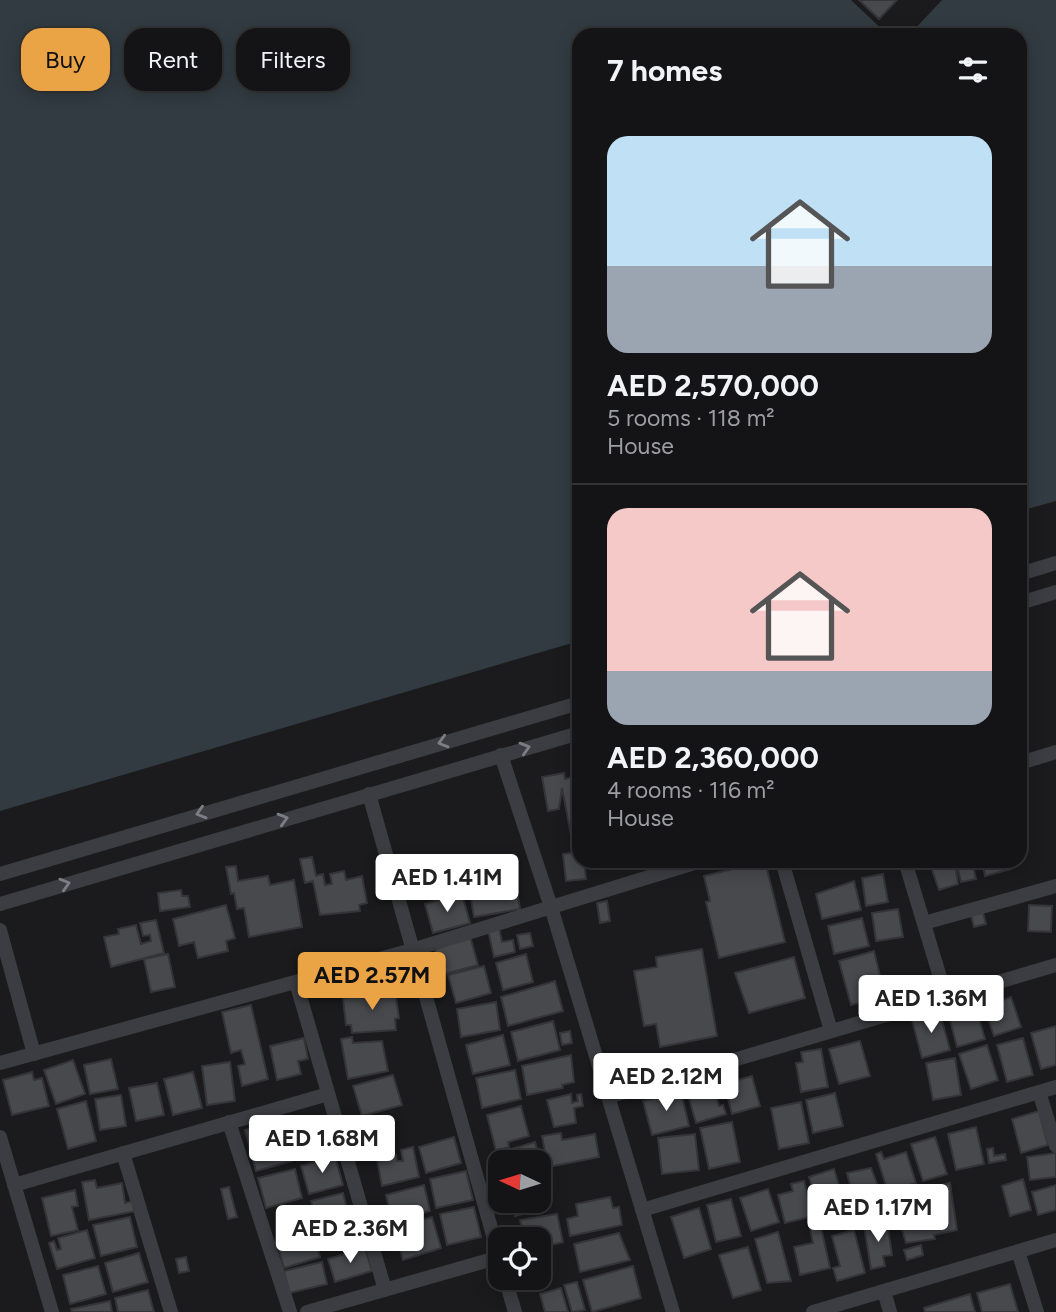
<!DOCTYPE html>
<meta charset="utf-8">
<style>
body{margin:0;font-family:Figtree,sans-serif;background:#1d1d1f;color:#f1f3f6;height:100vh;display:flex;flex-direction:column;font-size:26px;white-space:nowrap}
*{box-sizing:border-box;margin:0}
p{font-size:23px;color:#9d9ea1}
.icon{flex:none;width:38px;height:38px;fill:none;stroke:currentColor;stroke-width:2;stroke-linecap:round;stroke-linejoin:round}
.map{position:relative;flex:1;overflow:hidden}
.side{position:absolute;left:572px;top:28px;width:455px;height:840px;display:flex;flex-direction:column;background:#141416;border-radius:21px;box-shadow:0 4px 18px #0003,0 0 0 2px #333335}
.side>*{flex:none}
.banner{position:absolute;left:21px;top:28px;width:446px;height:63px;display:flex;gap:14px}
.needle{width:46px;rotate:274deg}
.fabs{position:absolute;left:488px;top:1150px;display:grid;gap:14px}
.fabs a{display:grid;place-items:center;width:63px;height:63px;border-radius:14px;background:#141416;box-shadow:0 4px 18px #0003,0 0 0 2px #333335;font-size:35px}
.price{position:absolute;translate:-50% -60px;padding:0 16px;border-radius:7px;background:#fff;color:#222;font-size:23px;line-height:46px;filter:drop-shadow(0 2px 4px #0008)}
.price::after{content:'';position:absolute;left:50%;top:42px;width:21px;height:16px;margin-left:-10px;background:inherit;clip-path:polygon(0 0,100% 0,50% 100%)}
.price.on{background:#eaa446;color:#111}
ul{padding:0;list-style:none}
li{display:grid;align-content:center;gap:14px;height:371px;padding:0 35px}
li+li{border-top:2px solid #333335}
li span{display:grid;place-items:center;height:217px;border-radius:21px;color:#555}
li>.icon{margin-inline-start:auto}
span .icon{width:126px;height:126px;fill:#fffc;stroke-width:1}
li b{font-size:30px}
h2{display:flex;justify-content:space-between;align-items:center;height:84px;padding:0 35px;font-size:30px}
.tag{padding:0 24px;border-radius:21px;background:#141416;box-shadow:0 4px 18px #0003,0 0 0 2px #333335;font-size:24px;line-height:63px}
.tag.on{background:#eaa446;color:#111}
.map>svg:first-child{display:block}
.water{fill:#313b41}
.building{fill:#48494d;stroke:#353539;stroke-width:2}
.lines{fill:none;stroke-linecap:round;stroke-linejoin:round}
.minor{stroke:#3c3d42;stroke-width:14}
.oneway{stroke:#7b7e85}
</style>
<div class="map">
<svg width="1056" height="1312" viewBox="0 0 1056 1312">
<rect width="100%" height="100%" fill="#1b1b1d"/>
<path class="water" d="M0 0H851L888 35H579V641L0 811Z
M942 0H1056V501L1020 511V35H898L910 34Z"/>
<path class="building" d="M859 0H897L879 19Z
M576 766 579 775V844L573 845 562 788 559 809 548 811 542 777 564 773 565 779 573 777 571 767Z
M579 852V861H584L586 879 566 881 563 854Z
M312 857 316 876 323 874 325 885 332 884 330 874 344 871 346 880 362 876 367 903 359 905 360 911 320 915 313 881 305 883 300 859Z
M765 861 785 942 719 958 706 902 710 901 704 876Z
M929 861 955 862 958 884 939 890Z
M956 861H972L976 879 961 882Z
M982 861H1009L1011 869 985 876Z
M236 866 238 881 268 876 270 885 294 880 302 927 249 937 244 908 237 909 234 893 231 894 226 867Z
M883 874 888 902 866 906 862 878Z
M515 879 520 909 474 917 469 888Z
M854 881 861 910 822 919 816 894Z
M181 890 182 896H188L190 907 160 911 158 893Z
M462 894 470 923 433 933 425 904Z
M607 901 610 921 600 923 597 903Z
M226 905 235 938 226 941 228 951 198 958 194 942 179 946 173 919Z
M1029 905 1052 906 1051 932 1028 931Z
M898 909 903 937 876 941 872 913Z
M983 913 986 924 974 927 971 915Z
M862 918 869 946 834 954 828 926Z
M156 920 164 953 111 967 104 937 119 934 118 929 136 925 141 944 151 941 150 935 143 936 140 923Z
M499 928 502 942 513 940 515 952 494 957 488 930Z
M530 933 533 946 520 949 517 935Z
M470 936 478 965 441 975 434 946Z
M702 949 717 1036 660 1047 656 1024 644 1026 634 971 657 967 656 957Z
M874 951 885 996 851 1005 839 961Z
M168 954 175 987 151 992 144 959Z
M526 954 533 982 503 990 496 963Z
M794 957 805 998 749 1013 735 973Z
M484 966 491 993 456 1003 448 975Z
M555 981 563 1011 508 1026 501 997Z
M395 991 399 1018 395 1019 396 1030 352 1033 351 1025H346L343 998Z
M1011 997 1021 1027 994 1036 984 1007Z
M496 1002 500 1030 461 1037 457 1009Z
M251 1005 268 1079 242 1086 238 1066 245 1064 241 1050 231 1053 222 1012Z
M976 1008 985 1039 957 1047 949 1016Z
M940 1013 950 1050 922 1058 912 1020Z
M553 1021 560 1050 518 1061 511 1032Z
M1056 1026V1065L1041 1069 1031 1033Z
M570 1031 572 1043 562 1045 560 1033Z
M503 1035 510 1065 473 1074 466 1045Z
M352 1037 353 1043 382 1041 388 1071 348 1079 341 1039Z
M304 1038 308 1059 298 1061 301 1074 277 1080 270 1046Z
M1023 1038 1033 1075 1007 1082 997 1045Z
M860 1041 870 1076 839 1084 829 1049Z
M987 1045 998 1080 971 1089 959 1054Z
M821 1049 828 1087 801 1092 796 1063 803 1062 801 1052Z
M571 1055 574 1082 562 1085 563 1088 527 1095 522 1066Z
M955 1058 961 1095 933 1100 926 1063Z
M111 1059 118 1089 90 1094 84 1065Z
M73 1060 85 1094 56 1104 44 1070Z
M230 1062 235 1101 207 1105 202 1066Z
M515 1070 521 1099 482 1108 476 1078Z
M32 1072 34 1080 42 1078 49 1106 12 1115 3 1080Z
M193 1072 202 1108 173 1115 164 1079Z
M393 1075 402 1105 362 1116 353 1086Z
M752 1076 760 1106 732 1114 725 1088 735 1085 734 1081Z
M157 1083 164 1115 136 1121 129 1088Z
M714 1087 719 1106 723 1105 726 1114 696 1123 688 1095Z
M681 1092 689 1126 652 1135 643 1101Z
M835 1093 843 1126 813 1133 806 1100Z
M571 1094 572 1103 578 1101 577 1095 581 1094 583 1106 574 1108 576 1123 554 1127 547 1100Z
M121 1095 126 1126 100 1130 95 1099Z
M86 1101 96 1141 68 1149 57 1109Z
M801 1102 809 1143 779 1149 771 1108Z
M521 1106 529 1136 508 1142 509 1147 496 1151 487 1115Z
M1039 1111 1048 1145 1021 1153 1012 1119Z
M317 1116 320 1131 329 1129 333 1150 298 1158 291 1122Z
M281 1120 292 1161 256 1171 245 1130Z
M732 1122 740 1162 709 1169 700 1128Z
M976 1127 984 1164 956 1170 948 1134Z
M561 1133 562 1140 595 1134 599 1157 548 1167 542 1136Z
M695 1134 699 1170 662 1174 658 1138Z
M454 1137 461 1163 426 1173 419 1147Z
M935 1137 947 1174 923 1181 911 1144Z
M535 1142 543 1169 539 1170V1162H508L505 1151Z
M413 1147 419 1177 382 1186 377 1159 396 1155 397 1161H403L401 1150Z
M993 1148 994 1156 1005 1154 1006 1160 989 1163 987 1149Z
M881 1152 884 1159 906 1152 916 1183 888 1192 876 1154Z
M1056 1153V1177L1030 1180 1027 1157Z
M335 1156 343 1185 309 1194 301 1166Z
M871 1168 881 1194 854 1201 847 1173Z
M295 1169 302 1198 266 1208 258 1178Z
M834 1169 845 1205 820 1213 809 1177Z
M466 1171 473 1200 436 1208 430 1179Z
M1023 1179 1031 1210 1010 1216 1002 1186Z
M95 1180 97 1188 122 1183 125 1203 134 1201 136 1211 89 1220 82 1182Z
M804 1181 813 1216 785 1223 778 1195 793 1191 791 1184Z
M950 1183 957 1230 934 1235 935 1239 906 1243 892 1197Z
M424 1185 430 1211 392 1220 386 1195Z
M1056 1185V1210L1038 1215 1032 1192Z
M229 1187 237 1217 228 1219 221 1189Z
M768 1189 779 1222 751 1231 740 1198Z
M75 1190 78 1206 72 1207 78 1230 51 1236 42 1198Z
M343 1193 350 1221 318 1229 311 1201Z
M610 1197 613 1208 619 1207 622 1225 570 1236 567 1219 578 1216 576 1204Z
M731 1199 741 1236 716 1242 707 1205Z
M512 1200H539L541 1209 515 1216Z
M299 1207 300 1218 279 1221 277 1210Z
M474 1207 481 1237 447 1245 440 1214Z
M699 1208 711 1249 684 1258 671 1217Z
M557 1214 563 1242 539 1248V1239H524L520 1220Z
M130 1217 137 1247 101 1256 93 1225Z
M432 1217 441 1248 403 1260 394 1228Z
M819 1218 830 1268 800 1275 794 1247 813 1243 808 1220Z
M887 1222 892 1255 883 1256 885 1266 871 1269 864 1226Z
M87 1230 95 1258 57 1269 49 1243 54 1241 57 1250 61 1249 58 1238Z
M854 1230 865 1273 837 1281 833 1268 840 1266 832 1236Z
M778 1232 791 1281 767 1283 755 1239Z
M619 1233 630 1260 580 1272 574 1244Z
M315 1240 320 1257 284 1268 279 1250Z
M921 1245 923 1255 907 1260 904 1250Z
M748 1247 761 1290 733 1298 719 1255Z
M365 1248 372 1271 335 1282 328 1259Z
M139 1253 148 1282 113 1292 105 1263Z
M186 1257 189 1271 179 1273 176 1259Z
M322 1262 327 1284 289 1293 284 1271Z
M98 1266 106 1294 70 1304 63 1275Z
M633 1266 641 1298 592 1312 583 1280Z
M577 1282 585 1310 572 1312 564 1285Z
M1010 1284 1018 1312H982L977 1293Z
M561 1288 568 1312H545L540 1294Z
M148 1290 154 1312H118L115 1298Z
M970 1294 975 1312H925L924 1308Z
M110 1301 112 1312H72L71 1309Z"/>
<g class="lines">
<path class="minor" d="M1020 574 1056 563
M1020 603 1056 592
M501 755 551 907 673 1312
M1020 763 1056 752
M369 794 500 1260
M782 861 831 1031
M905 861 946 997
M0 874 579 703
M0 904 579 733
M924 923 1056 886
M0 930 34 1054
M296 982 385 1290
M0 1063 412 950 701 861
M1039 1092 1056 1146
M608 1097 1056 965
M229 1122 290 1312
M0 1137 52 1312
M123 1153 171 1312
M14 1185 328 1094
M642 1210 1056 1087
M1018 1251 1037 1312
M505 1278 515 1312
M884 1291 890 1312
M307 1312 500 1257
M813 1312 1056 1240"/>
</g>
<defs><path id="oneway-chevron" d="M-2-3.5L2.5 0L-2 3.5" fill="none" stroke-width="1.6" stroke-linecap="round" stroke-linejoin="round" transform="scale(1.75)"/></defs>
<g class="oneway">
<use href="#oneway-chevron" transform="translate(443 742) rotate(164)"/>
<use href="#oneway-chevron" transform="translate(525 748) rotate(-16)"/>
<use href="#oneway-chevron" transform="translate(201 813) rotate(163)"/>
<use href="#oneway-chevron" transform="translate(283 819) rotate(-16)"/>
<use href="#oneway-chevron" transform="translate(65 884) rotate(-17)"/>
</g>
</svg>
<div class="fabs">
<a><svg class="needle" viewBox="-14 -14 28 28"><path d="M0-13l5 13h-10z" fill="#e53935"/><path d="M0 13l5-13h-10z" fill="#9d9ea1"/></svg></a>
<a><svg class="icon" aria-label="locate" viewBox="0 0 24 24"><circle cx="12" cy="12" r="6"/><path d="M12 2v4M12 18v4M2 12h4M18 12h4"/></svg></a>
</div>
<b class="price" style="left:447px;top:914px">AED 1.41M</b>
<b class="price on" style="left:372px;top:1012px">AED 2.57M</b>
<b class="price" style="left:931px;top:1035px">AED 1.36M</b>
<b class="price" style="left:666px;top:1113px">AED 2.12M</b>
<b class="price" style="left:322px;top:1175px">AED 1.68M</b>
<b class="price" style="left:878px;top:1244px">AED 1.17M</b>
<b class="price" style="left:350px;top:1265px">AED 2.36M</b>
<div class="banner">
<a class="tag on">Buy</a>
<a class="tag">Rent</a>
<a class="tag">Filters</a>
</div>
<section class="side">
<h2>7 homes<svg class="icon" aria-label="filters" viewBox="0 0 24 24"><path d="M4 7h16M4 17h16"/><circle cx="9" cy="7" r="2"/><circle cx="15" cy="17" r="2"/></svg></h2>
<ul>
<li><span style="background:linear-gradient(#bfe0f5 60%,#9aa5b1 0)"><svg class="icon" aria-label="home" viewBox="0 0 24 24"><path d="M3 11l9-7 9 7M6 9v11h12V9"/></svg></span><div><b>AED 2,570,000</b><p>5 rooms · 118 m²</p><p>House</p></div></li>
<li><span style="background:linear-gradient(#f6c9c9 75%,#9aa5b1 0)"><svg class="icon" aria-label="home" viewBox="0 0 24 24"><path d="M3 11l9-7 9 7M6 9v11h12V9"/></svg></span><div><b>AED 2,360,000</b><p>4 rooms · 116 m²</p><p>House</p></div></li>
</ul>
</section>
</div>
